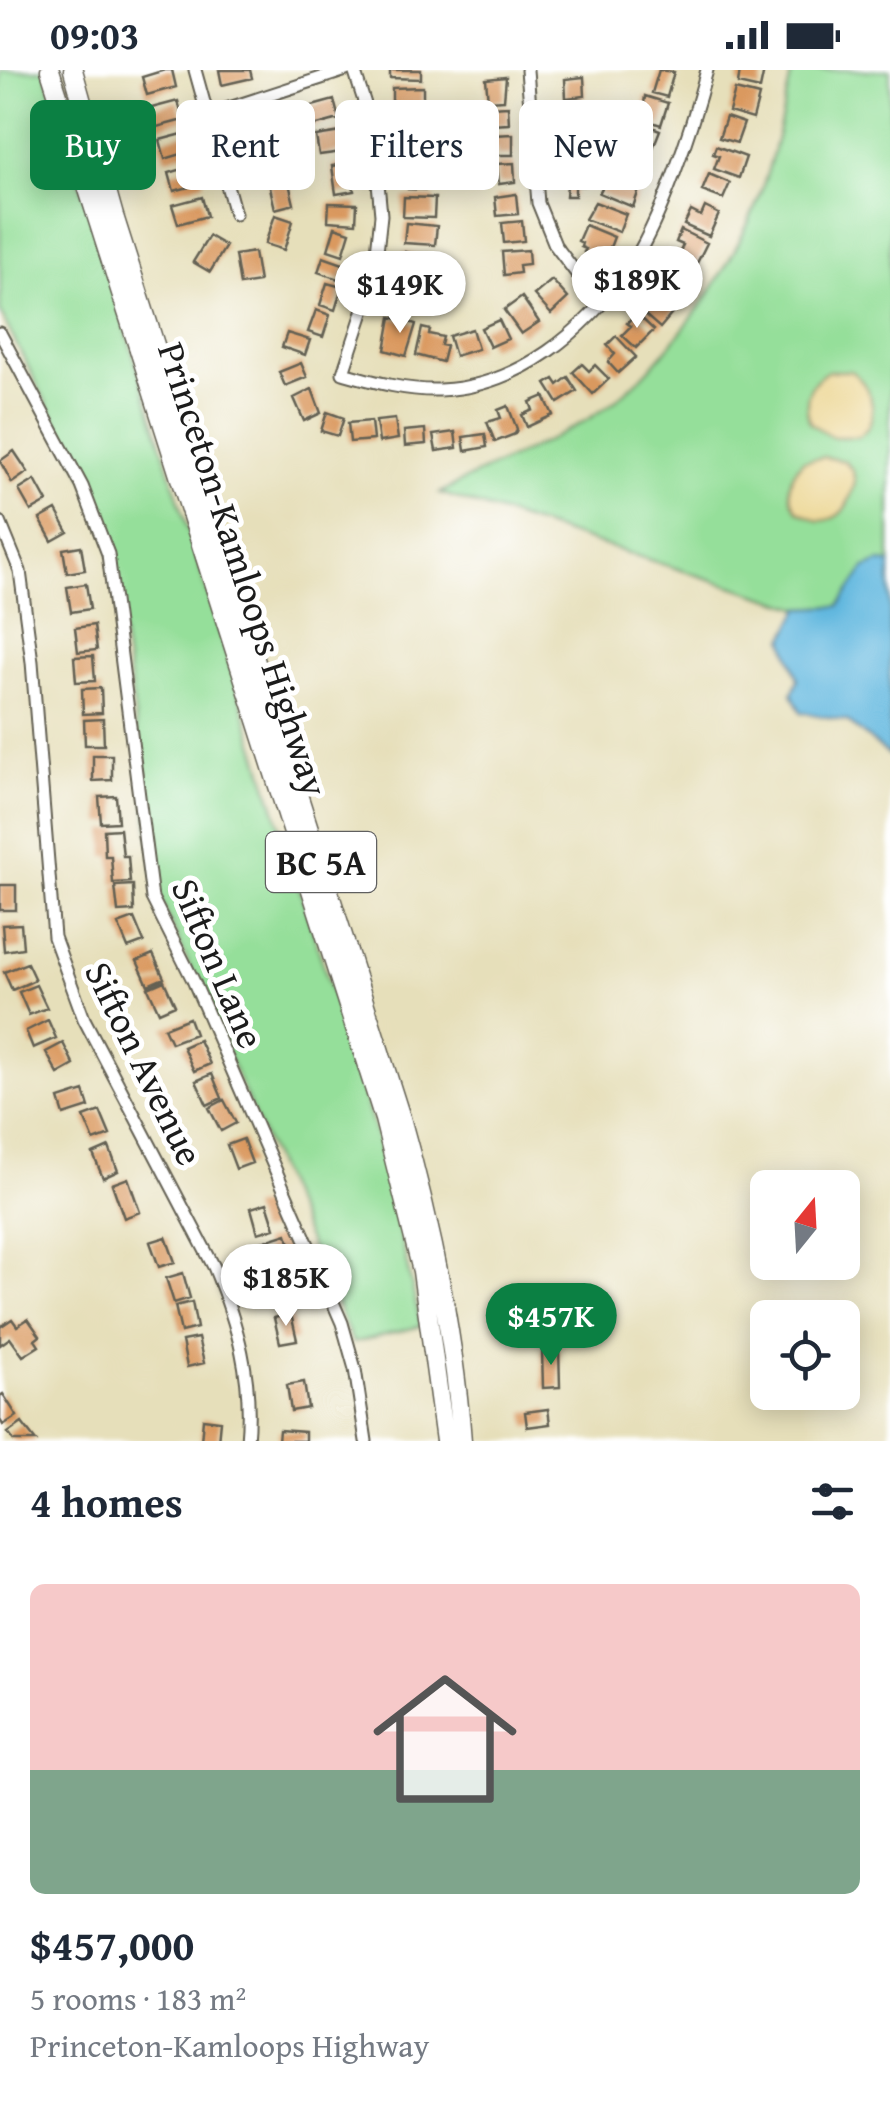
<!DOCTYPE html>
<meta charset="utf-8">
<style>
body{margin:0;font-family:"Gentium Book Plus",serif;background:#f6f6f7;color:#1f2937;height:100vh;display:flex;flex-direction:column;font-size:38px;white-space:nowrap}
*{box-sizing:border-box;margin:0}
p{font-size:32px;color:#747a83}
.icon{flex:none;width:55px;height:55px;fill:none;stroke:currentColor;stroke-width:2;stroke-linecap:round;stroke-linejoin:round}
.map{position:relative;height:1371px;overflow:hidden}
.sheet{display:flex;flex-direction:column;background:#fff;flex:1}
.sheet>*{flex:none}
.banner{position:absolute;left:30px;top:30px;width:830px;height:90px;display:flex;gap:20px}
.needle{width:65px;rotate:18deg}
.buttons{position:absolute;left:750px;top:1100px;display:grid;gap:20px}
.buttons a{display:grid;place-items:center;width:110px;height:110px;border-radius:15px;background:#fff;box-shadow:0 5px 25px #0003;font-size:50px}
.price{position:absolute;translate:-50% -85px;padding:0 22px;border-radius:35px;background:#fff;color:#222;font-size:32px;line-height:65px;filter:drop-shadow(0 2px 5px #0008)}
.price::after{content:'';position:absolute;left:50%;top:60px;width:30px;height:22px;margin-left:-15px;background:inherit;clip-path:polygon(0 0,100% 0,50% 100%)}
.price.current{background:#0b8043;color:#fff}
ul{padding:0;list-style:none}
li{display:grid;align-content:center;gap:20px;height:530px;padding:0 30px}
li span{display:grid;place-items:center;height:310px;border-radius:15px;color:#555}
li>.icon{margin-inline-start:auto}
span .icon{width:180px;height:180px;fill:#fffc;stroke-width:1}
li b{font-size:42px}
h2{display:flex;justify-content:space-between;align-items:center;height:120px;padding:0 30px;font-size:42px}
.tag{padding:0 35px;border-radius:15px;background:#fff;box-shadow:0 5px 25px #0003;font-size:35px;line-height:90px}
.tag.current{background:#0b8043;color:#fff}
.status{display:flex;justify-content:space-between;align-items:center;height:70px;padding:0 50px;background:#fff;direction:ltr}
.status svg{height:28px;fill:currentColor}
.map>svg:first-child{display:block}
.green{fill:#95df9a;stroke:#587e5b;stroke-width:2.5}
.sand{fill:#eeda9e;stroke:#857b5d;stroke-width:2.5}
.water{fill:#62b8df;stroke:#3f6a7e;stroke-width:2.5}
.building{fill:#da995f}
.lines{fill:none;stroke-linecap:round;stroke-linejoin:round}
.street-casing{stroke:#636053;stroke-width:15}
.primary-casing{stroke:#636053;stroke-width:21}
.street{stroke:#fff;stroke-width:11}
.primary{stroke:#fff;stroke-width:18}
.labels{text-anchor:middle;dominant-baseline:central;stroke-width:10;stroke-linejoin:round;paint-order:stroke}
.shield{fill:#fff;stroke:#606060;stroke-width:2.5}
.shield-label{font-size:35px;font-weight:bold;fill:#1c1c1c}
.street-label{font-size:38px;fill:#1c1c1c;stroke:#fff}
</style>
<div class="status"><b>09:03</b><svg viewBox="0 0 49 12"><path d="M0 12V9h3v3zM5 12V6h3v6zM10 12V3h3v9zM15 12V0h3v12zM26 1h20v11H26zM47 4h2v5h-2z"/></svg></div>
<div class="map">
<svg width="890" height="1371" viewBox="0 0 890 1371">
<rect width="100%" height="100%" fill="#fff"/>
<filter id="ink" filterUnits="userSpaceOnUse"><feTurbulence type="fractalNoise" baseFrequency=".01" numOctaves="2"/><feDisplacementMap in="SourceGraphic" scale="20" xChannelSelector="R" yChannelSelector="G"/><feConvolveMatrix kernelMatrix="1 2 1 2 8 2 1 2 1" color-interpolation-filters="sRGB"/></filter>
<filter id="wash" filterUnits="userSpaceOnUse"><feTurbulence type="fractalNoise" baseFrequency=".0048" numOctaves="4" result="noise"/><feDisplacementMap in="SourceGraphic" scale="40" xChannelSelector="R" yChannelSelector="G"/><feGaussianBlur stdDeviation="2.25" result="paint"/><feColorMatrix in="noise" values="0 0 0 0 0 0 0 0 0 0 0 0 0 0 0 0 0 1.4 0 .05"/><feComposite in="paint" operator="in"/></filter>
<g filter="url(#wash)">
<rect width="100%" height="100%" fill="#e6dfba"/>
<path class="green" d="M0 0H45L379 1074 421 1256 353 1273 157 821 134 639 105 447 0 242Z
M792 0H890V493C861 492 855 516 839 536L800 538 440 423C489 396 542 377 590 348 660 306 736 196 762 119 775 80 784 40 792 0Z"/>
<path class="sand" d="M828 301H850C872 314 883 351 858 367H832L810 353C803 331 807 313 828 301Z
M824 387 845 391 853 401 855 413C849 432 845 450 819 451L798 441C785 423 788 406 803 391Z"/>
<path class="water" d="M879 492 890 493V686L847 651 801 642 792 624 798 609 784 569 800 538 839 536 865 498Z"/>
<g id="blocks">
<path class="building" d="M165 0H172L176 17 147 25 142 7Z
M219 0H250L252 8 222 15Z
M390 0H421V9L390 8Z
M659 0 674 2 667 27 652 23Z
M740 0H764L760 19 738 14Z
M506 7 504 30 488 31 486 9Z
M584 7 585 26 566 28 565 9Z
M423 17V37H392V18Z
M735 20 759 26 753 49 729 42Z
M645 26 668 33 661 55 642 49Z
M334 30 339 49 310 57 305 38Z
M178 31 183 50 153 58 148 39Z
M508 36 509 54 491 55 490 37Z
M584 36 585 56 565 57 564 37Z
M430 44V63L400 65 399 45Z
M726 47 744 53 737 73 719 68Z
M270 52 275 71 245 79 240 60Z
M644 54 660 60 651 83 631 75 634 67 639 69Z
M347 61 350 81 319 85 316 66Z
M190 62 195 80 165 89 160 70Z
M581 63 583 85 565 86 563 64Z
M513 64V85H497V78H492V65Z
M407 70 437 71V91L406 90Z
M716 76 746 87 739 108 714 99 719 86 713 84Z
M279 77 284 96 254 104 249 86Z
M627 79 646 86 642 97 649 99 644 112 619 102Z
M350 93 354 121 336 124 332 96Z
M514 93 515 112 499 114 497 94Z
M582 93 584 116H575V126H566L569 94Z
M199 94 204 113 174 121 169 103Z
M409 99 439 100V120L408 119Z
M709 104 730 113 723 129 702 121Z
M287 105 294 134 275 139 268 109Z
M609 106 640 117 633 137 599 123Z
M516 124 518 144 497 146 495 127Z
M202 127 207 146 178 154 172 135Z
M404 127 435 128 434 148 403 147Z
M595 132 626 144 619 162 585 149Z
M329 133 357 134 356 153 328 151Z
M705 137 719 144 709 166 684 155 691 141 701 146Z
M275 145 293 151 284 180 265 174Z
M522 151 524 171 504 173 502 153Z
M406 153 437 156 435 175 404 173Z
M585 155 614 167 605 191 584 182 586 179 581 177 582 173 578 171Z
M335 157 350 162 343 185 328 180Z
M681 160 707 173 696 195 678 186 683 175 676 172Z
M209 166 226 176 210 202 193 192Z
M528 180 529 194 519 195 520 203 504 205 502 182Z
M254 182 259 212 240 215 235 185Z
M405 182 435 189 430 208 400 201Z
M323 187 346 195 341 210 318 202Z
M677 192 691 199 681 221 654 207 662 193 674 200Z
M552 210 568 228 551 244 534 225Z
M414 212 439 217 435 239 404 233 406 221 412 223Z
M327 213 342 217 335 240 320 235Z
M654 221 676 239 660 258 644 244 651 237 644 232Z
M522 227 539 252 521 264 504 240Z
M316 240 330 245 323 267 308 262Z
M636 243 654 260 636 278 622 265 631 256 627 253Z
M391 247 416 254 406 286 385 280Z
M499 250 508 269 490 277 481 258Z
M422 258 430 260 429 264 443 267 441 275 446 276 442 292 416 285Z
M472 259 478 279 455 286 449 266Z
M287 263 310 270 305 285 282 277Z
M616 266 636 287 618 303 608 292 615 284 607 275Z
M301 293 307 307 285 316 279 302Z
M582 294 589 301 595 295 609 309 593 324 573 302Z
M568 307 577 321 558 333 546 314 554 309 558 315Z
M312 319 321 343 304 351 294 328Z
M544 326 553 345 527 357 522 345 533 340 530 332Z
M508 336 517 359 515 364 495 372 487 352 501 348 498 340Z
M327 342 344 348 338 366 321 361Z
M395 349 398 369 379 372 376 351Z
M371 351 373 370 350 372 348 353Z
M425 359 426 374 405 376 404 361Z
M455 362 457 378 436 381 433 365Z
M485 364 487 377 465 381 463 367Z
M14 381 28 402 12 413 0 391Z
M35 410 47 432 31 441 19 420Z
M56 440 68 462 52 471 40 449Z
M81 476 85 500 67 503 63 479Z
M86 514 90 539 71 542 67 517Z
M94 555 97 580 78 582 75 558Z
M93 586 95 611 76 612 74 587Z
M101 618 102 643 83 644 82 619Z
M103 649 104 675H85L84 650Z
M93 685H112V710L93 711Z
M116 726 118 752 101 753 99 727Z
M120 759 123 786H128L130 812 113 813 111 786H105L104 760Z
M0 815H16V840H0Z
M133 815 134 841 118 842 115 816Z
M134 848 144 872 128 878 118 854Z
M21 854 23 878 4 881 2 855Z
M153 884 164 908 148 915 137 891Z
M27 893 35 910 12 920 4 902Z
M164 911 175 935 159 942 148 918Z
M36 915 47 938 29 945 19 922Z
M189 948 195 964 171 973 164 958Z
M48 950 56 968 33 978 26 961Z
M199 970 210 994 194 1001 183 977Z
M63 973 74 995 58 1004 46 982Z
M212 1004 222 1028 207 1035 196 1011Z
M84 1021 89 1037 64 1045 59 1029Z
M224 1030 236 1053 221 1061 209 1038Z
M100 1041 110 1065 94 1071 84 1047Z
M243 1069 252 1093 236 1099 227 1075Z
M109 1077 118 1101 103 1108 93 1084Z
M128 1108 140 1142 124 1148 112 1114Z
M267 1133 275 1158 258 1163 251 1138Z
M287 1164 292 1180 267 1188 262 1172Z
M166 1167 175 1192 159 1197 150 1172Z
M183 1203 190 1228 174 1233 166 1208Z
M309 1206 314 1232 298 1235 292 1210Z
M192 1232 197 1258 181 1262 175 1236Z
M291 1244 297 1270 280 1273 274 1248Z
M12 1249 17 1256 28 1249 40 1266 35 1270 39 1276 23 1286 10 1268 0 1275V1257Z
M198 1268 204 1293 187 1297 182 1271Z
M559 1278 560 1317 543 1318 542 1280Z
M304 1312 308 1338 291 1341 287 1315Z
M3 1324 17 1346 3 1355 0 1350V1326Z
M548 1339 550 1354 527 1357 525 1342Z
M203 1349 220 1351 218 1371H201Z
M22 1353 36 1371H14L8 1363Z
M279 1360 305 1362V1371H278Z"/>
</g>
</g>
<g filter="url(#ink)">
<use href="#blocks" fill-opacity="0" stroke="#636053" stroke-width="2.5"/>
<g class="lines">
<g class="street-casing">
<path id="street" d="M195 0 235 144
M354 0 373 59 381 145 374 209 343 303C375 312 406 321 440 320 519 317 585 261 628 200 661 152 692 57 707 0
M527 0 538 133 555 175 599 233
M208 45 346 0
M0 263 82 416 108 484 152 828 193 910 342 1253 355 1299 366 1371
M0 452 20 501 32 592 54 867 84 949 214 1197C238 1255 253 1308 247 1371"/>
</g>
<g class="primary-casing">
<path id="primary" d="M50 0 384 1049 422 1201 445 1371
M73 0 114 146 401 1048C431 1154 454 1261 462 1371"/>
</g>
<use href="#street" class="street"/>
<use href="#primary" class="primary"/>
</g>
</g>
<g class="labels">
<rect class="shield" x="266" y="762" width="110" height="60" rx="8"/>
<g class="shield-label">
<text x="321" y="792">BC 5A</text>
</g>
<g class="street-label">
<text transform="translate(244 499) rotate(72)">Princeton-Kamloops Highway</text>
<text transform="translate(219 893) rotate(67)">Sifton Lane</text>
<text transform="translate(145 993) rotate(64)">Sifton Avenue</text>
</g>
</g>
</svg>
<div class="buttons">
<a><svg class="needle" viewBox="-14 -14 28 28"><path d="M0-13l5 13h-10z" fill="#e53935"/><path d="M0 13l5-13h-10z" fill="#747a83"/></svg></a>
<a><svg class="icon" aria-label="locate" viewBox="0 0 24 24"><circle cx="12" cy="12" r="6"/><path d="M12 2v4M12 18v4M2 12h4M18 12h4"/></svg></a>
</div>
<b class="price" style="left:637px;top:261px">$189K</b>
<b class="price" style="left:400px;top:266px">$149K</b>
<b class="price" style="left:286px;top:1259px">$185K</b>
<b class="price current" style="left:551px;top:1298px">$457K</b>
<div class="banner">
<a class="tag current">Buy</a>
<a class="tag">Rent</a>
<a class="tag">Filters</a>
<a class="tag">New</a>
</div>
</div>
<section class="sheet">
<h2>4 homes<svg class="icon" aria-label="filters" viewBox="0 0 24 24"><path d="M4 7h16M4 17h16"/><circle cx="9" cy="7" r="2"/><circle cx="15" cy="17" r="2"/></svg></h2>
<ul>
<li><span style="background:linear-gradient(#f6c9c9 60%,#7fa58c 0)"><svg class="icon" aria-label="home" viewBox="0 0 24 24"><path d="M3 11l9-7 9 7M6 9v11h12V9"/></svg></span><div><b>$457,000</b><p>5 rooms · 183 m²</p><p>Princeton-Kamloops Highway</p></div></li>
</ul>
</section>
